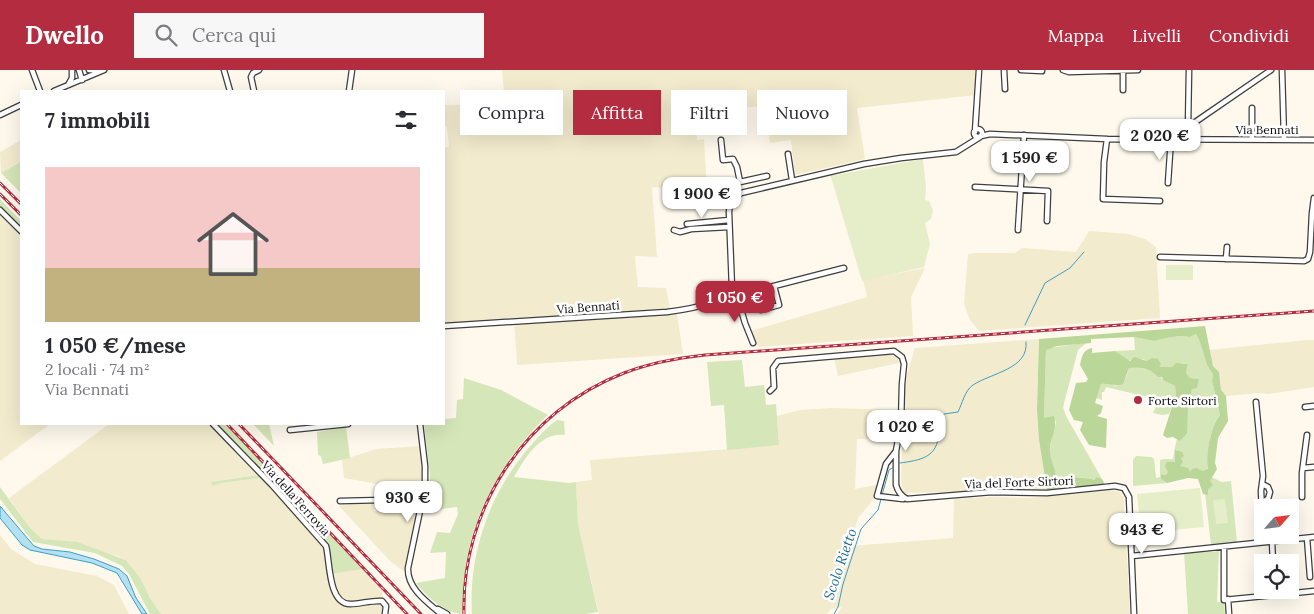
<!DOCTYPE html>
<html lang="it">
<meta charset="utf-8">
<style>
body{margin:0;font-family:Lora,serif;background:#f7f7f7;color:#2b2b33;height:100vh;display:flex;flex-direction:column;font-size:19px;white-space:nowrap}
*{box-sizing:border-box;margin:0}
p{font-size:16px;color:#7c7c81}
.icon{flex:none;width:28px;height:28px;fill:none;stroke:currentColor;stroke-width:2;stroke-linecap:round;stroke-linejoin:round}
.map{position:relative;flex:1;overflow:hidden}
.sheet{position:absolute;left:20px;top:20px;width:425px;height:335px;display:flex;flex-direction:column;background:#fff;border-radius:0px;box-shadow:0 5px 20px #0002}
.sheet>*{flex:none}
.hud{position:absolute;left:460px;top:20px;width:475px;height:45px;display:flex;gap:10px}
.needle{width:32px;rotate:62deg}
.tools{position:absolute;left:1254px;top:429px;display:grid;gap:10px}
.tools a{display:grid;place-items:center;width:45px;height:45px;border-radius:0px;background:#fff;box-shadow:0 5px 20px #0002;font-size:25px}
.price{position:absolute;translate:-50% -42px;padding:0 11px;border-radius:10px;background:#fff;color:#222;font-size:16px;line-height:32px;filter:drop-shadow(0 1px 2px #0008)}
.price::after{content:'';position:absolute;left:50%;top:30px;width:15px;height:11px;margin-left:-8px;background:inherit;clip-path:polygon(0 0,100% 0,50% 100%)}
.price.selected{background:#b42c40;color:#fff}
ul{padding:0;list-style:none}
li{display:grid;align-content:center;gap:10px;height:265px;padding:0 25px}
li span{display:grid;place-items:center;height:155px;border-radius:0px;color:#555}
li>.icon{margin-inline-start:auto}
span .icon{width:90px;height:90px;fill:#fffc;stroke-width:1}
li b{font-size:21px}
h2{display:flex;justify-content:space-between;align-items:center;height:60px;padding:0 25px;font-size:21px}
.pill{padding:0 18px;border-radius:0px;background:#fff;box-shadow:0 5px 20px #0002;font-size:18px;line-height:45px}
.pill.selected{background:#b42c40;color:#fff}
header{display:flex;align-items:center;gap:30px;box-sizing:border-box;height:70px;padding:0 25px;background:#b42c40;color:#fff}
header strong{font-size:24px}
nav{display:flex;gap:28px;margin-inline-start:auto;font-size:18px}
.search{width:350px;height:45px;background:#f7f7f7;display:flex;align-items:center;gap:12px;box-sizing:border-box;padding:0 18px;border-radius:0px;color:#7c7c81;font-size:19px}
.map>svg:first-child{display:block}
.farmland{fill:#f2ebce}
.green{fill:#d5e6b8}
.forest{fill:#bad698}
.pitch{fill:#e5eec9}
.water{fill:#b4e1f2;stroke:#3f9dc5}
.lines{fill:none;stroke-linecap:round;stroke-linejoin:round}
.stream{stroke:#3f9dc5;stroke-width:1}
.minor-casing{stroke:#3f3f3f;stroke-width:7}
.minor{stroke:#fff;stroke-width:4.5}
.rail-casing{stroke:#b42c40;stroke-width:3}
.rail{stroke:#fff;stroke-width:1;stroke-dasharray:4;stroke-linecap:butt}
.poi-dot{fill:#b42c40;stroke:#fff;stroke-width:2}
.labels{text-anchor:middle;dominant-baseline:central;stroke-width:5;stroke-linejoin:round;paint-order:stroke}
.street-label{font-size:12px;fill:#0c0c0c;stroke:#fff}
.poi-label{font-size:12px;fill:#0c0c0c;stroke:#fff;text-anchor:start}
.water-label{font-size:14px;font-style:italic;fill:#1d6d96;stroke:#fff}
</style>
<header>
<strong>Dwello</strong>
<div class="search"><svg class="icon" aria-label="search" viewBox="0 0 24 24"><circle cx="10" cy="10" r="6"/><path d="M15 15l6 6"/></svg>Cerca qui</div>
<nav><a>Mappa</a><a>Livelli</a><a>Condividi</a></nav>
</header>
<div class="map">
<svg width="1314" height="544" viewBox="0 0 1314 544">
<rect width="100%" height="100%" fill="#fef9ec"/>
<path class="farmland" d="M502 0H977V25L857 38 865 89 795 105 791 70 770 73 765 36 695 41 697 70 704 69 707 122 652 117 657 187 635 186 638 217 666 218 671 244H677L683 284 517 295 514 249 444 254V77H449L447 56H444V35L505 34Z
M21 70V93L19 92 1 103 0 82Z
M0 139 21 160V354H50L0 391Z
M1089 161 1128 164 1145 169 1156 177 1160 248 979 261 970 250 964 234 968 184 975 183H1015L1022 178 1076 182Z
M925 198 911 227 913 266 758 277 751 261 867 227 863 210Z
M1039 269 1037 340 1039 370 1047 420H1028L1001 417 955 422 905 423 902 418 901 408 902 377 906 358 905 311 915 278Z
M1307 270H1314V317L1268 324 1258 323 1226 326 1221 320 1219 302 1213 296 1209 280Z
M888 284 897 287 899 293 838 306 834 288Z
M832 338 897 340 894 370 857 369 855 419 876 415 874 427 869 435 858 448 850 476 953 468 954 429 990 427 1028 428 1112 420 1119 422 1124 427V432L1130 544H837L842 537 831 539 827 544H599L578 454 576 412 592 410 590 390 779 375 777 346 800 340Z
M109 354H216L264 401 260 405 212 412 213 416 221 413 260 408 318 468 327 484 362 499 371 508 382 521 384 531V544H161L150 528 141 509 126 490 118 486 59 471 42 469 31 459 9 428Z
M421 376 424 410 406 500 404 501 391 492 339 436 373 431 374 441H394V415L377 414 344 408 342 390 376 379Z
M0 465 11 479 35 494 97 506 114 515 129 544H0Z"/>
<path class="green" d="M20 92 21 93V123L1 103Z
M0 129 21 151V160L0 139Z
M1196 264C1204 277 1203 293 1213 304L1212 311 1220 345C1211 356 1205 385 1208 400L1190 403 1180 396 1175 380 1176 392 1166 405 1162 404 1161 409 1167 413 1133 416V390L1136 386 1151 387 1154 389 1156 408 1160 407V390L1164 389H1173C1177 361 1188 335 1195 308H1190L1186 303 1188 294 1182 293 1172 297H1158L1143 289 1127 290 1115 281 1135 280 1134 267 1154 271 1166 268 1180 266 1190 267Z
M1086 273 1078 280 1063 337 1066 346 1102 409 1097 407 1094 410C1088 407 1082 409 1076 407L1069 411 1060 412 1056 408C1056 398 1049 390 1050 380 1050 371 1055 361 1056 351L1044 348 1046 280 1049 278Z
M742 290 745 317 764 315 766 335 776 334 779 375 727 380 724 335 711 336 707 292Z
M1134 297C1143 298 1158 302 1163 310L1175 316 1176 324 1169 344 1162 345 1153 343 1156 336 1154 334 1156 329 1106 317 1104 322H1102V330L1096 328 1101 314 1108 313 1116 316 1126 308 1129 298Z
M464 308 501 320 548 345C494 396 458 468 464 544 445 544 427 527 416 513L445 508 446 482 430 483 437 462 450 463 458 444 457 437 425 441 429 427 430 405 424 354H444V349L456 348 457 330 463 329Z
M557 350 564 351 565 365C540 362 525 388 514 407L569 413 576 412 578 454 598 542 585 544H472C468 482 491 420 532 374 540 365 548 356 557 350Z
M216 354H224L271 400 371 508 362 499 330 504 327 484 318 468 260 408 221 413 213 416 211 412 260 405 264 402Z
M253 354H269L274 376Z
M346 357 350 388 323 394 321 386 318 385 317 362Z
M1211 407 1222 412 1231 411 1237 472 1211 475 1204 414Z
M0 417 31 459 42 469 77 472 126 490 141 509 150 528 161 544H150L129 504 122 496 95 483 33 472 0 429Z
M1210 479 1211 482 1219 481 1217 532H1224L1225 544H1188L1184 482Z"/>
<path class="forest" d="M1205 256 1213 296 1219 302 1221 320 1226 326 1228 351 1218 368 1215 393 1217 399 1210 411 1213 415 1208 419V425L1203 424 1198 409 1188 408 1167 413 1161 409V404L1166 405 1168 402 1165 396 1167 392H1175V380L1182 382 1184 386 1181 388 1183 392 1180 396 1188 398 1190 402 1192 399 1197 398 1202 401 1208 399C1205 385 1211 356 1220 345L1212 311 1213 304C1203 293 1204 277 1196 264L1190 267 1180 266 1166 268 1154 271 1134 267 1091 269V273L1057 276 1046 280 1044 348 1054 346C1058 362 1049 369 1050 381 1050 391 1056 398 1056 408L1060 412 1069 411 1076 407C1082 409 1088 407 1094 410L1097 407 1102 409 1104 413 1103 415 1050 422 1047 420 1039 370 1037 340 1039 269Z
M1092 278V283L1115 281 1130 291 1134 287 1147 291 1152 288 1158 289 1161 294 1159 297H1172L1176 293 1188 294 1186 303 1190 308 1199 309 1197 318 1192 319 1188 335 1187 363 1180 371 1173 367 1167 368 1163 365 1176 324 1175 316 1163 310 1162 307H1158C1152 299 1138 296 1129 298L1123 314C1115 317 1109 313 1101 314L1095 333 1103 336 1101 343 1097 346 1107 349 1106 378 1089 375 1080 360 1083 352 1074 350 1069 340 1076 313 1086 312 1088 309 1080 295C1082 287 1082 280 1092 278Z"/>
<path class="pitch" d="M923 89 926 117 925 130 929 131 933 140 931 149 925 153 930 174 924 197 862 211 830 104 836 105Z
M1193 195V210H1166V195Z
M1200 418 1204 457 1141 463 1137 424Z
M1225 429 1228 453 1216 454 1213 430Z"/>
<path class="water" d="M0 436 34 476 42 479 70 482 94 489 119 499 127 506 136 528 147 544H142L117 503 92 493 30 480 22 475 0 448Z"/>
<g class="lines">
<path class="stream" d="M1025 255 1045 213 1070 198 1084 182
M900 393C921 390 937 388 939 363 939 355 939 350 944 344L958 342C962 334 965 320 973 315 991 303 1029 299 1026 272
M882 425 889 400 892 398
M834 544 838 537 843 514 861 459 878 440 881 429"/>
<g class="minor-casing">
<path id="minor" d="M32 0 40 21
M79 0 82 10
M89 0H100
M224 0 230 21
M1004 0 1005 19
M1021 0 1042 1
M1063 0 1069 2 1138 0
M1282 0 1284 68
M68 15 72 8V0
M1123 20V0
M54 21 104 0
M254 21 251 7 253 3 259 0
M349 21 352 0
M1252 38V68
M0 45 21 35
M1188 57 1189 0
M974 63a4 4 0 1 1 8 0a4 4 0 1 1-8 0Z
M975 62 979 0
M981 66 990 64 1107 69 1314 70
M1107 69 1104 92 1103 129 1160 131
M1174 69 1188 57 1271 0
M721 70 723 90 733 89 737 97 740 112 767 106
M788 84 792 110
M1023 86 1049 87
M1168 113 1171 69
M975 117 1048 121 1047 151
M0 140 21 161
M687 154 729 150
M674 160 680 162 691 159 729 157
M1018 160 1024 65
M1160 187 1304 191 1308 189 1310 182 1312 143 1314 128
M1226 189 1227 177
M774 216 844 198
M730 222 737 226 774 216 779 235 761 240
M737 226 745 253 753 273
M444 256 667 242C683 240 724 234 732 218L729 142 730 133 741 123 864 94 901 88 956 82 980 67
M770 321 774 317 773 298 778 291 894 281 902 287 904 294 902 314 901 353 896 381V415C898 422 901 426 907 429L992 422 1047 423 1115 416 1124 418 1129 427 1134 544
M1256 332 1263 406 1261 421 1262 440
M1305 337 1314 336
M213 354 272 415 326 476C330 491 328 534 350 534 361 534 371 530 382 531L386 536 385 544
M420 354 425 396V417L408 498C407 518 427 532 441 544
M290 360 348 354
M896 381 886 394 877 426 903 429
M1303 398 1314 397
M1262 414 1268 417 1270 422 1268 429 1262 432
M1302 427V403L1307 365
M340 431 424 429
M1307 468 1310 507
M1272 472 1273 492
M1224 477V530L1314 521
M1132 486 1314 467
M1228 529 1229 544
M438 539 447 544"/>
</g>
<use href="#minor" class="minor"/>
<g class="rail-casing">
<path id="rail" d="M0 113 21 134
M0 124 21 145
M227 354 407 544
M239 354 421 544
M464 544C461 439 525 341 624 303 650 293 677 288 705 285L1314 241"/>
</g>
<use href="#rail" class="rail"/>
</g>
<circle class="poi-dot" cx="1138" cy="330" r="5"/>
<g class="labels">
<g class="street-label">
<text x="1267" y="59">Via Bennati</text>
<text transform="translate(588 237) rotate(-4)">Via Bennati</text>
<text transform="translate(1019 412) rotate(-2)">Via del Forte Sirtori</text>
<text transform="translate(296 428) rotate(48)">Via della Ferrovia</text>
</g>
<g class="poi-label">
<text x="1148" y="330">Forte Sirtori</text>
</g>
<g class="water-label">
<text transform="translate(840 494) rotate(-71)">Scolo Rietto</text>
</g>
</g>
</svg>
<div class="tools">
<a><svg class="needle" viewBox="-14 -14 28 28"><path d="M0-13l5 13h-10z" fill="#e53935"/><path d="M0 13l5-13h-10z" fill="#7c7c81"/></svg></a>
<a><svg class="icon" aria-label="locate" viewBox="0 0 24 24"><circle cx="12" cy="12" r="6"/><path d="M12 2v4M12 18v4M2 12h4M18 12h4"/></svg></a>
</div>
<b class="price" style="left:1160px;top:91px">2 020 €</b>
<b class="price" style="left:1030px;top:113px">1 590 €</b>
<b class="price" style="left:702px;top:149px">1 900 €</b>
<b class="price selected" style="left:735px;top:253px">1 050 €</b>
<b class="price" style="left:906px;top:382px">1 020 €</b>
<b class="price" style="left:408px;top:453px">930 €</b>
<b class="price" style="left:1142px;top:485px">943 €</b>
<div class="hud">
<a class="pill">Compra</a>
<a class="pill selected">Affitta</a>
<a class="pill">Filtri</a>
<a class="pill">Nuovo</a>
</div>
<section class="sheet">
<h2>7 immobili<svg class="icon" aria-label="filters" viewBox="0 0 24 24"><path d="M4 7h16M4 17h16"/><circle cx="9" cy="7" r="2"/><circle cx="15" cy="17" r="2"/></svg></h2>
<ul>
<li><span style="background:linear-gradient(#f6c9c9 65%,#c2b280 0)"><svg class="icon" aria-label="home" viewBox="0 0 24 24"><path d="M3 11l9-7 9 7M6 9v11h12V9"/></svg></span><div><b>1 050 €/mese</b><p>2 locali · 74 m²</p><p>Via Bennati</p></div></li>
</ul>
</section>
</div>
